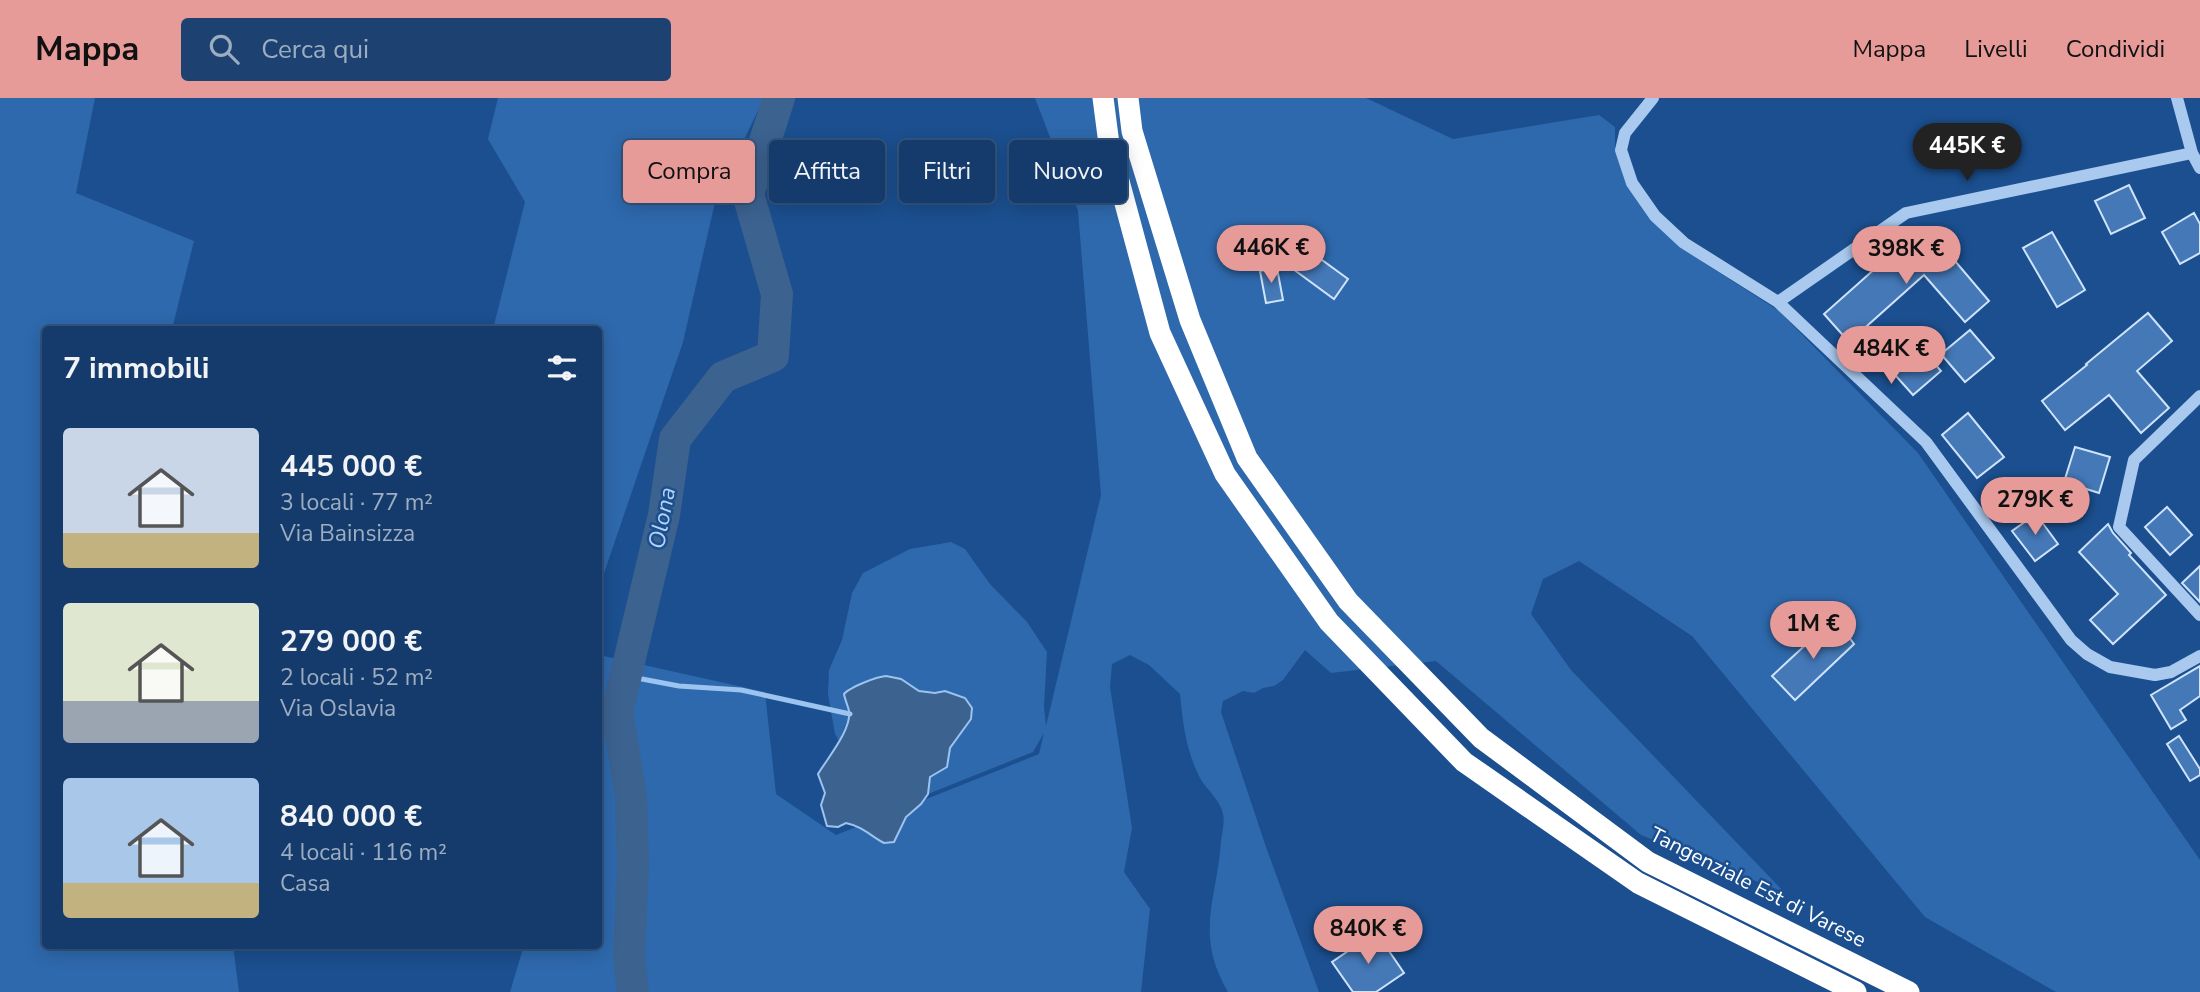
<!DOCTYPE html>
<html lang="it">
<meta charset="utf-8">
<style>
body{margin:0;font-family:"Nunito Sans",sans-serif;background:#1d4271;color:#f1f3f6;height:100vh;display:flex;flex-direction:column;font-size:26px;white-space:nowrap}
*{box-sizing:border-box;margin:0}
p{font-size:23px;color:#9dadc1}
.icon{flex:none;width:38px;height:38px;fill:none;stroke:currentColor;stroke-width:2;stroke-linecap:round;stroke-linejoin:round}
.map{position:relative;flex:1;overflow:hidden}
.side{position:absolute;left:42px;top:228px;width:560px;height:623px;display:flex;flex-direction:column;background:#143b6b;border-radius:7px;box-shadow:0 4px 18px #0003,0 0 0 2px #33557e}
.side>*{flex:none}
.top-card{position:absolute;left:623px;top:42px;width:665px;height:63px;display:flex;gap:14px}
.price{position:absolute;translate:-50% -60px;padding:0 16px;border-radius:24px;background:#e69b98;color:#111;font-size:23px;line-height:46px;filter:drop-shadow(0 2px 4px #0008)}
.price::after{content:'';position:absolute;left:50%;top:42px;width:21px;height:16px;margin-left:-10px;background:inherit;clip-path:polygon(0 0,100% 0,50% 100%)}
.price.current{background:#222;color:#fff}
ul{padding:0;list-style:none}
li{display:flex;align-items:center;gap:21px;height:175px;padding:0 21px}
li span{display:grid;place-items:center;flex:none;width:196px;height:140px;border-radius:7px;color:#555}
li>.icon{margin-inline-start:auto}
span .icon{width:84px;height:84px;fill:#fffc;stroke-width:1}
li b{font-size:30px}
h2{display:flex;justify-content:space-between;align-items:center;height:84px;padding:0 21px;font-size:30px}
.pill{padding:0 24px;border-radius:7px;background:#143b6b;box-shadow:0 4px 18px #0003,0 0 0 2px #33557e;font-size:24px;line-height:63px}
.pill.current{background:#e69b98;color:#111}
header{display:flex;align-items:center;gap:42px;box-sizing:border-box;height:98px;padding:0 35px;background:#e69b98;color:#111}
header strong{font-size:33px}
nav{display:flex;gap:38px;margin-inline-start:auto;font-size:24px}
.search{width:490px;height:63px;background:#1d4271;display:flex;align-items:center;gap:18px;box-sizing:border-box;padding:0 24px;border-radius:7px;color:#9dadc1;font-size:26px}
.map>svg:first-child{display:block}
.green{fill:#2e69ad}
.water{fill:#3c6290;stroke:#9cc4f0;stroke-width:2}
.lines{fill:none;stroke-linecap:round;stroke-linejoin:round}
.stream{stroke:#9cc4f0;stroke-width:5}
.river{stroke:#3c6290;stroke-width:32}
.building{fill:#4478b7;stroke:#cfe3fa;stroke-width:2}
.minor{stroke:#a9c9ee;stroke-width:12}
.highway{stroke:#fff;stroke-width:21}
.labels{text-anchor:middle;dominant-baseline:central;stroke-width:5;stroke-linejoin:round;paint-order:stroke}
.street-label{font-size:21px;fill:#fff;stroke:#1b4f8f}
.water-label{font-size:23px;font-style:italic;fill:#b5d3f5;stroke:#1b4f8f}
</style>
<header>
<strong>Mappa</strong>
<div class="search"><svg class="icon" aria-label="search" viewBox="0 0 24 24"><circle cx="10" cy="10" r="6"/><path d="M15 15l6 6"/></svg>Cerca qui</div>
<nav><a>Mappa</a><a>Livelli</a><a>Condividi</a></nav>
</header>
<div class="map">
<svg width="2200" height="894" viewBox="0 0 2200 894">
<rect width="100%" height="100%" fill="#1b4f8f"/>
<path class="green" d="M0 0H95L76 95 194 143 172 231H46V847H233L239 894H0Z
M498 0H764L716 100 683 244 599 490 598 231H493L525 104 488 41Z
M1035 0H1366L1453 41 1599 17 1615 29V49L1627 86 1681 150 1779 213 1918 355 2200 762V894H2056L1925 819 1692 538 1579 463 1543 481 1531 516 1571 572 1784 794 1641 737 1436 563 1331 575 1305 552 1283 582 1274 588 1263 590 1254 595 1243 593 1223 603 1221 614 1266 749 1319 894H1228C1194 836 1217 802 1221 743 1222 735 1225 723 1223 716 1221 703 1206 691 1200 680 1186 653 1183 626 1180 596L1149 567 1130 557 1112 566 1110 589 1132 730 1124 774 1150 811 1141 894H510L524 847H598L599 557 765 594 776 696 836 737 1039 656 1044 635 1033 654 928 696 930 679 947 669 950 651 958 636 954 595 919 593 901 581 886 578 874 580 867 586 850 589 844 596 850 616 839 643 835 636 828 596 829 572 842 542 852 495 863 475 910 451 951 444 965 451 990 486 1027 524 1047 554 1044 609 1046 628 1101 397 1078 113Z"/>
<path class="water" d="M886 578 901 581 919 593 935 595 945 593 965 600 972 610 971 621 950 650 947 669 930 679 928 696 921 706 906 719 894 744 884 745C869 737 864 729 846 725L838 729 827 728 821 707 825 695 818 676C827 661 852 631 849 613 848 608 845 602 844 596 850 589 876 579 886 578Z"/>
<g class="lines">
<path class="stream" d="M626 578 679 588 741 592 850 616"/>
<path class="river" d="M633 894 629 858 633 765 631 698 617 614 664 417 675 341 723 279 773 258 777 196 748 96 779 0"/>
</g>
<path class="building" d="M2129 87 2145 120 2111 136 2095 103Z
M2194 115 2200 126V155L2180 166 2162 134Z
M1927 130 1989 203 1965 224 1924 177 1849 244 1824 216 1896 152 1898 154Z
M2052 134 2085 192 2057 209 2023 150Z
M1307 151 1348 181 1334 201 1293 171Z
M1277 170 1283 202 1266 205 1260 173Z
M2148 215 2172 243 2137 273 2169 310 2141 335 2109 297 2065 332 2042 303 2087 267 2086 266Z
M1970 232 1994 260 1965 284 1941 256Z
M1917 245 1941 273 1913 297 1888 269Z
M1968 315 2004 359 1977 380 1942 337Z
M2075 349 2110 359 2099 395 2064 384Z
M2167 409 2192 437 2170 457 2145 429Z
M2036 416 2058 446 2035 463 2012 433Z
M2108 426 2113 435 2131 455 2129 457 2166 497 2113 546 2090 522 2118 496 2079 454Z
M2200 468V504L2182 485Z
M1839 525 1854 546 1795 602 1772 578 1813 540 1815 542Z
M2200 568V598L2180 612 2186 622 2171 631 2151 597Z
M2179 638 2200 671V677L2190 683 2167 646Z
M1376 834 1404 875 1376 894H1353L1332 864Z"/>
<g class="lines">
<path class="minor" d="M1653 0 1625 35 1621 52 1632 85 1655 118 1684 145 1778 204 1926 344 2071 542 2087 556 2110 569 2155 577 2171 574 2200 558
M2177 0 2192 55 2200 70
M1778 204 1906 115 2192 55
M2200 298 2134 362 2119 429 2200 517"/>
<path class="highway" d="M1103 0 1109 46 1160 235 1225 376 1329 524 1464 664 1638 785 1856 894
M1128 0 1132 33 1190 222 1247 360 1348 503 1481 640 1648 764 1909 894"/>
</g>
<g class="labels">
<g class="street-label">
<text transform="translate(1758 789) rotate(27)">Tangenziale Est di Varese</text>
</g>
<g class="water-label">
<text transform="translate(662 420) rotate(-79)">Olona</text>
</g>
</g>
</svg>
<b class="price current" style="left:1967px;top:85px">445K €</b>
<b class="price" style="left:1271px;top:187px">446K €</b>
<b class="price" style="left:1906px;top:188px">398K €</b>
<b class="price" style="left:1891px;top:288px">484K €</b>
<b class="price" style="left:2035px;top:439px">279K €</b>
<b class="price" style="left:1813px;top:563px">1M €</b>
<b class="price" style="left:1368px;top:868px">840K €</b>
<div class="top-card">
<a class="pill current">Compra</a>
<a class="pill">Affitta</a>
<a class="pill">Filtri</a>
<a class="pill">Nuovo</a>
</div>
<section class="side">
<h2>7 immobili<svg class="icon" aria-label="filters" viewBox="0 0 24 24"><path d="M4 7h16M4 17h16"/><circle cx="9" cy="7" r="2"/><circle cx="15" cy="17" r="2"/></svg></h2>
<ul>
<li><span style="background:linear-gradient(#c9d6e8 75%,#c2b280 0)"><svg class="icon" aria-label="home" viewBox="0 0 24 24"><path d="M3 11l9-7 9 7M6 9v11h12V9"/></svg></span><div><b>445 000 €</b><p>3 locali · 77 m²</p><p>Via Bainsizza</p></div></li>
<li><span style="background:linear-gradient(#dfe7d0 70%,#9aa5b1 0)"><svg class="icon" aria-label="home" viewBox="0 0 24 24"><path d="M3 11l9-7 9 7M6 9v11h12V9"/></svg></span><div><b>279 000 €</b><p>2 locali · 52 m²</p><p>Via Oslavia</p></div></li>
<li><span style="background:linear-gradient(#a9c7e8 75%,#c2b280 0)"><svg class="icon" aria-label="home" viewBox="0 0 24 24"><path d="M3 11l9-7 9 7M6 9v11h12V9"/></svg></span><div><b>840 000 €</b><p>4 locali · 116 m²</p><p>Casa</p></div></li>
</ul>
</section>
</div>
